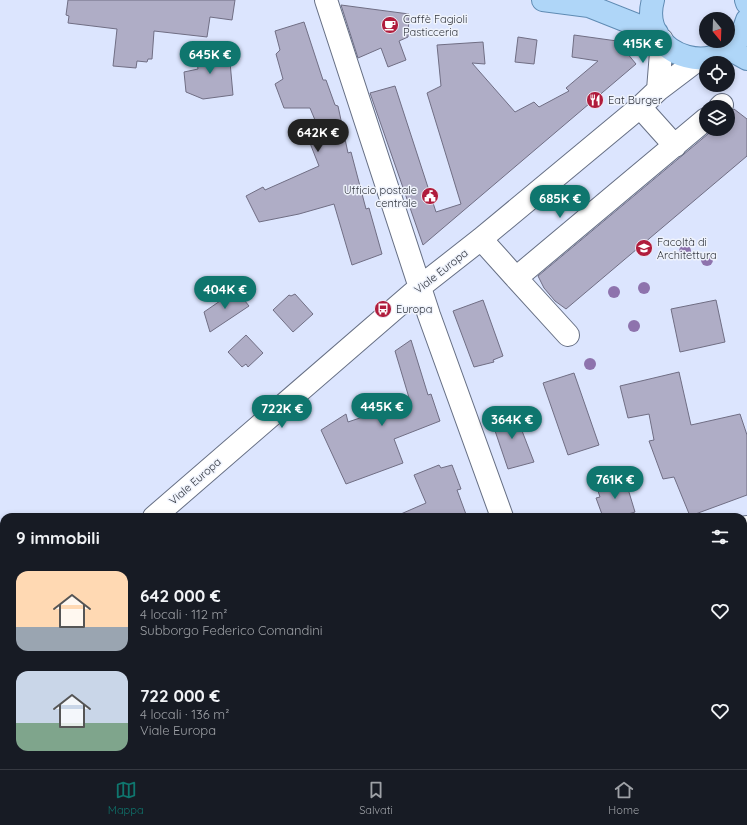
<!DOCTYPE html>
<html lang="it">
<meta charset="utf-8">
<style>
body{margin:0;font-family:Quicksand,sans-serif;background:#242831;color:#f1f3f6;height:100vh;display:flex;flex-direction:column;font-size:15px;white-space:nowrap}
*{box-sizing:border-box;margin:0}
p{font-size:13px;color:#9ea1a6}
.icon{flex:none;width:22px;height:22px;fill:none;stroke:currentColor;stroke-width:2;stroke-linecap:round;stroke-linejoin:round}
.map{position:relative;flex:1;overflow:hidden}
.details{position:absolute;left:0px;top:513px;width:747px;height:256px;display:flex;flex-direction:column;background:#171b24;border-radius:12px 12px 0 0;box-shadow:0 2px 6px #0003}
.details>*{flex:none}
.needle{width:26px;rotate:161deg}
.fabs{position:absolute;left:699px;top:12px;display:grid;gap:8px}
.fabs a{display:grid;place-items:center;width:36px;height:36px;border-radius:50%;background:#171b24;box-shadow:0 2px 6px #0003;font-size:20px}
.price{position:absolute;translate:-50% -34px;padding:0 9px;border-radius:14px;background:#0f766e;color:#fff;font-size:13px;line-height:26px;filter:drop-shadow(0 1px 2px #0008)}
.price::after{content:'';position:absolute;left:50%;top:24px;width:12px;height:9px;margin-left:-6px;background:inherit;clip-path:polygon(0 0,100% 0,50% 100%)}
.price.on{background:#222;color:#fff}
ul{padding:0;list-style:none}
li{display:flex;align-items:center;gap:12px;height:100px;padding:0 16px}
li span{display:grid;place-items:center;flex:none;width:112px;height:80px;border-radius:12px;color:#555}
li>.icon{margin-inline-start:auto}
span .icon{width:48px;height:48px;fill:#fffc;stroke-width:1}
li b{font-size:17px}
h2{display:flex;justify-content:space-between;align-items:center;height:48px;padding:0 16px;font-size:17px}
.menu{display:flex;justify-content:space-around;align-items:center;height:56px;border-top:1px solid #363941;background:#171b24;font-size:11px;color:#9ea1a6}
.menu a{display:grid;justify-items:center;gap:2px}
.menu .on{color:#0f766e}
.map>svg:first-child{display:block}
.building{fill:#afadc6;stroke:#706e84}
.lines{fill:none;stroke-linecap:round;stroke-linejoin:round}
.minor-casing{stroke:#666f84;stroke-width:24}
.major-casing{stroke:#5f8bb3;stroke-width:24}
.minor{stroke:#fff;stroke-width:22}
.major{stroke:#afd6f8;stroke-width:22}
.tree{fill:#8e73ad}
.labels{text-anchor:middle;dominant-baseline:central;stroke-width:3;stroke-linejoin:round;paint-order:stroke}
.poi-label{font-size:11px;fill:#30343d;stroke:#eff3fc;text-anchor:start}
.street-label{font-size:11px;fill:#30343d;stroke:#eff3fc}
</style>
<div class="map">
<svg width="747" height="769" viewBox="0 0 747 769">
<rect width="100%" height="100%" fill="#dce5fe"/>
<path class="building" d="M68 0H235L232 20 210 17 207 37 154 31 152 59H148L147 62 137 61 136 68 113 66 117 29 68 23 69 16 66 15Z
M341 5 409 14 408 37 399 41 406 60 388 67 381 48 358 58Z
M304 22 323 80H326L335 105 338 106 348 153 351 152 366 209 369 208 382 254 352 265 334 204 299 214 259 222 246 196 263 187 265 190 319 166 308 138 320 132 310 108H284L275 84 283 79 276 54 280 50 275 31Z
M574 35 617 41 636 64 423 245 370 93 395 86 436 212 461 204 427 93 441 86 437 45 483 42 485 64 472 63 515 112 534 102 539 107 569 91 566 88 598 61 572 57Z
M518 37 537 40 534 64 515 62Z
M204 44 228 50 224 61 230 62 233 95 203 99 186 92 184 72 198 69 197 62H200Z
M734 109 747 119V156L566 309 555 301 544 288 538 276 714 129H728V116Z
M236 290 249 306 210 332 204 312Z
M295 294 313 314 293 332 273 310 289 295 291 296Z
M483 300 503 356 493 360 494 362 474 367 453 311Z
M716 300 725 342 680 352 671 309Z
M246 335 263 353 248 367 246 364 242 367 228 352Z
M411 340 428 395 431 394 440 421 394 439 403 463 346 484 321 430 346 414 348 422 410 401 395 351Z
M679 372 691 425 740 414 747 435V495L690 516 674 477 663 479 649 441 654 440 649 414 628 418 620 386Z
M574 373 599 445 568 455 543 383Z
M514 410 534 462 508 469 491 419Z
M439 465 441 468 452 465 461 489 457 490 467 517H441L440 514 432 517H394L426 503 414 475Z
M625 479 635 512 618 517H603L596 498 600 497 597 488Z"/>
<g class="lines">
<g class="minor-casing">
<path id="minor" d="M326 0 429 315 502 517
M658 90 662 40
M640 107 675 146
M720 107 722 105
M481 239 516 278
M568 335 516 278 706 119
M154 517 421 286 481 239 640 107 658 90 699 59
M743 528 747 527
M743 613 747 624
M0 650 4 647
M0 723 4 733
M589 765 591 769
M8 769 10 765"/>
</g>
<g class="major-casing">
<path id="major" d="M543 0 589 6 657 33
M653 0C637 57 728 87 747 20
M746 0 747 3
M729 49 747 59"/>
</g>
<use href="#minor" class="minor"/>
<use href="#major" class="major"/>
</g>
<g class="tree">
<circle cx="685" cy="251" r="6"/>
<circle cx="707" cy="260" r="6"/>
<circle cx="644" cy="288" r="6"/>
<circle cx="614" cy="292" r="6"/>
<circle cx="634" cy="326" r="6"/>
<circle cx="590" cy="364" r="6"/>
</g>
<defs>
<g id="cafe-disc" transform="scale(0.9)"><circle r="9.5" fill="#b01c3c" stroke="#eff3fc"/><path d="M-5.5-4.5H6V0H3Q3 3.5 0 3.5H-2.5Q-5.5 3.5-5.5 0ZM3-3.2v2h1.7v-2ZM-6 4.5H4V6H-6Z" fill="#fff"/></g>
<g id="restaurant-disc" transform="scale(0.9)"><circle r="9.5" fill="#b01c3c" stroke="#eff3fc"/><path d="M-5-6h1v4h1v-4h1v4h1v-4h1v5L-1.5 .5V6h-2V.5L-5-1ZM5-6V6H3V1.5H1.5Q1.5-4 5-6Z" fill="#fff"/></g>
<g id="civic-disc" transform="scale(0.9)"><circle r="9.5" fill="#b01c3c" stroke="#eff3fc"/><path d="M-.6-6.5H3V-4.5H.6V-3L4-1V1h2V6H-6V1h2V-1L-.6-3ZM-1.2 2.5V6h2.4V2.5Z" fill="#fff"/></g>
<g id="university-disc" transform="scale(0.9)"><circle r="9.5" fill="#b01c3c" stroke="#eff3fc"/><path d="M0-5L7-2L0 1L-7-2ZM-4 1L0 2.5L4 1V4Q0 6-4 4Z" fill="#fff"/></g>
<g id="bus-disc" transform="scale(0.9)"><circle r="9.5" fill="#b01c3c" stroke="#eff3fc"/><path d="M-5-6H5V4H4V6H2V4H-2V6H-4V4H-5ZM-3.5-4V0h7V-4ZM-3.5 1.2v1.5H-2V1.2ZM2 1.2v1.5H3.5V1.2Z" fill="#fff"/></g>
</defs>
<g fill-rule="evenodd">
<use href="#cafe-disc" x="390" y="25"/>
<use href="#restaurant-disc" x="595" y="100"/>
<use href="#civic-disc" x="430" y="196"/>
<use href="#university-disc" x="644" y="248"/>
<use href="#bus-disc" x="383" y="309"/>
</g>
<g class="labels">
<g class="poi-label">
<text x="403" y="19">Caffè Fagioli<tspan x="403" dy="13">Pasticceria</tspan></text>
<text x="608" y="100">Eat Burger</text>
<text x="417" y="190" text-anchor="end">Ufficio postale<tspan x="417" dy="13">centrale</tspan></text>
<text x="657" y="242">Facoltà di<tspan x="657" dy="13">Architettura</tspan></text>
<text x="396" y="309">Europa</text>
</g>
<g class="street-label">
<text transform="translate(441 271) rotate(-38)">Viale Europa</text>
<text transform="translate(195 481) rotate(-41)">Viale Europa</text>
</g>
</g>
</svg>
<div class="fabs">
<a><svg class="needle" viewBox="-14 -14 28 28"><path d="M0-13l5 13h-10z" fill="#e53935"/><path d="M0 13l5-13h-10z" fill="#9ea1a6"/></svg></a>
<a><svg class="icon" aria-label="locate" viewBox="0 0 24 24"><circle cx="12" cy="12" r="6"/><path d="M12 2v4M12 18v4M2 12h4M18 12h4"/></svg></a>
<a><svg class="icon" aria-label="layers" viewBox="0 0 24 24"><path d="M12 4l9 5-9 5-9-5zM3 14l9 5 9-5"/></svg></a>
</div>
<b class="price" style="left:643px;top:64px">415K €</b>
<b class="price" style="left:210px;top:75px">645K €</b>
<b class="price on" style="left:318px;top:153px">642K €</b>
<b class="price" style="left:560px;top:219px">685K €</b>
<b class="price" style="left:225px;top:310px">404K €</b>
<b class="price" style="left:382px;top:427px">445K €</b>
<b class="price" style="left:282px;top:429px">722K €</b>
<b class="price" style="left:512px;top:440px">364K €</b>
<b class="price" style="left:615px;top:500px">761K €</b>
<section class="details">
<h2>9 immobili<svg class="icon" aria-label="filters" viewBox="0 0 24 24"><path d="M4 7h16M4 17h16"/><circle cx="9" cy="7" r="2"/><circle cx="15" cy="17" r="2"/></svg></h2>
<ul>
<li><span style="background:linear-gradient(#ffd9b3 70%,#9aa5b1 0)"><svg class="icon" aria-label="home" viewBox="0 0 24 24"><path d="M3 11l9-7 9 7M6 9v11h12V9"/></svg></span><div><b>642 000 €</b><p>4 locali · 112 m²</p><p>Subborgo Federico Comandini</p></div><svg class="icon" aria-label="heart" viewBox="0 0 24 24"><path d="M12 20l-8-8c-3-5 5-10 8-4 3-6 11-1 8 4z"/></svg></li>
<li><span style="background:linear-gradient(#c9d6e8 65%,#7fa58c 0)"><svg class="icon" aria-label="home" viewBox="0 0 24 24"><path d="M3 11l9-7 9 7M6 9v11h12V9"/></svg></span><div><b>722 000 €</b><p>4 locali · 136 m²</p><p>Viale Europa</p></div><svg class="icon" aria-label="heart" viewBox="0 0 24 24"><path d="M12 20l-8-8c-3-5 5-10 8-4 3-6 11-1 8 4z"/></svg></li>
</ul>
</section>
</div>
<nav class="menu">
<a class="on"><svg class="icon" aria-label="map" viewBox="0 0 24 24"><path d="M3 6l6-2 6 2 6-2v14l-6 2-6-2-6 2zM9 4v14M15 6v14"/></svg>Mappa</a>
<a><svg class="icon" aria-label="saved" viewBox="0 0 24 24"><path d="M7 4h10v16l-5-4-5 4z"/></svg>Salvati</a>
<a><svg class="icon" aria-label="home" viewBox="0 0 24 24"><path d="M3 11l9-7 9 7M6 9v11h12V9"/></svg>Home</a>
</nav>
